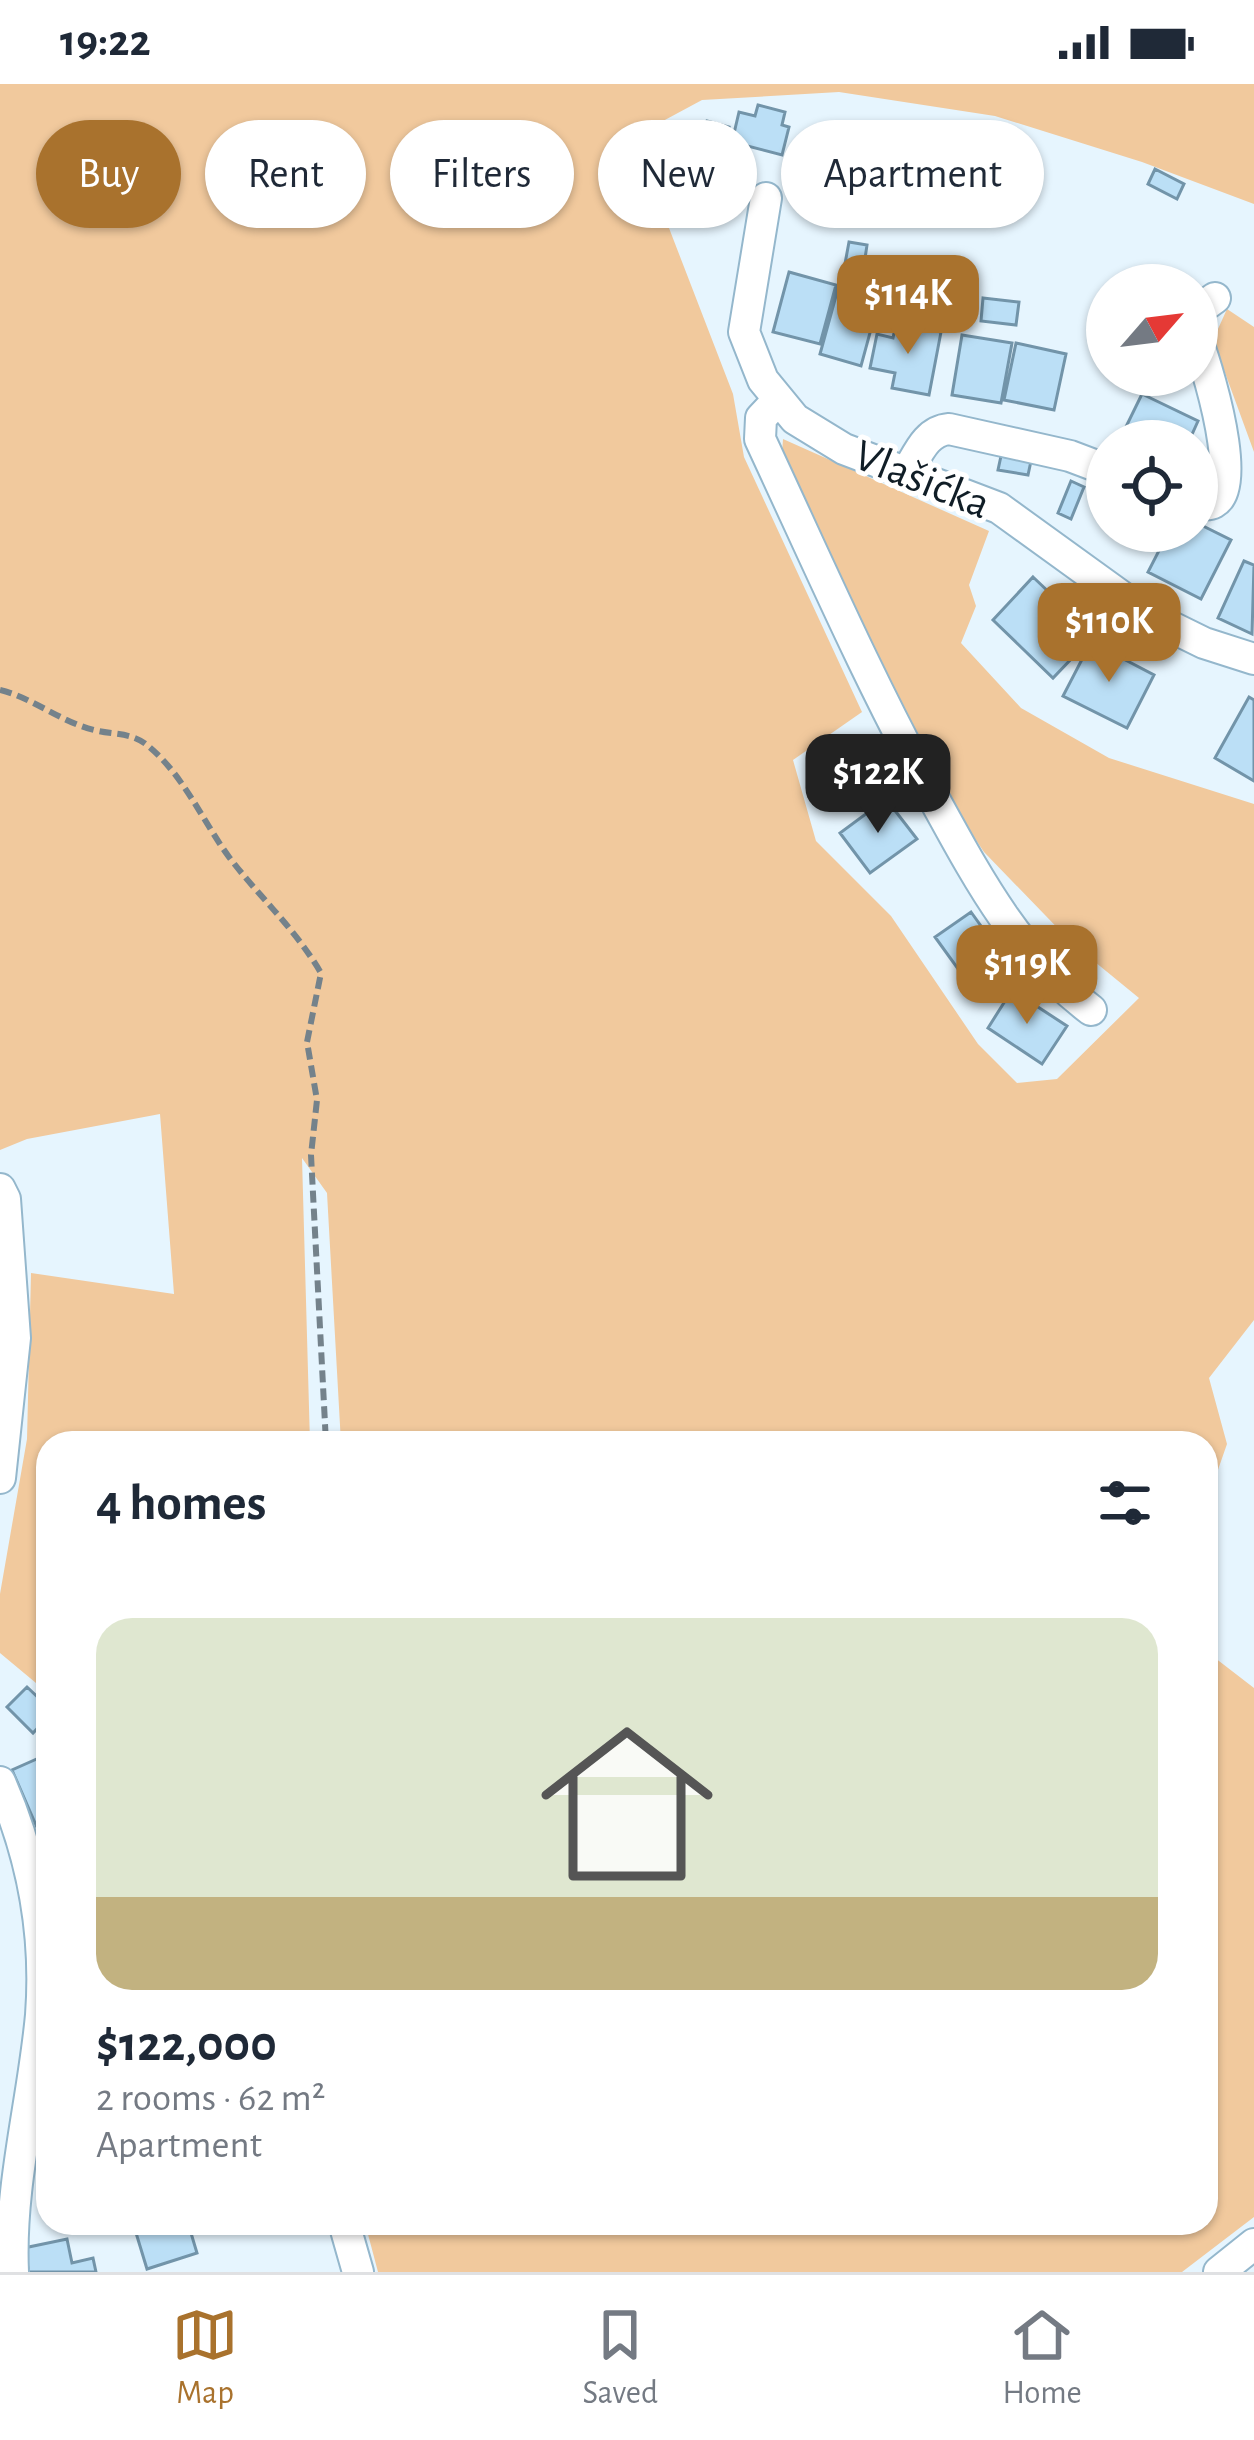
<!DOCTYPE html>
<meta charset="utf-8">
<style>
body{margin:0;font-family:"Alegreya Sans",sans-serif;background:#f6f6f7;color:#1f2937;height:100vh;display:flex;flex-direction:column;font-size:45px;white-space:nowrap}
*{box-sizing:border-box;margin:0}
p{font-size:39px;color:#747a83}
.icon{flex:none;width:66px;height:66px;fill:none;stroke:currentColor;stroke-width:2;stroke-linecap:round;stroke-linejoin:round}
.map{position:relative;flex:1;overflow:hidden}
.drawer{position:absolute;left:36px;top:1347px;width:1182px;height:804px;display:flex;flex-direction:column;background:#fff;border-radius:36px;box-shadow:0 3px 9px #0004}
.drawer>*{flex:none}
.top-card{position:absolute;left:36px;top:36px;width:1182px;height:108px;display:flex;gap:24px}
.needle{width:78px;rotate:62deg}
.fabs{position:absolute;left:1086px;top:180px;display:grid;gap:24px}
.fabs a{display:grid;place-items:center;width:132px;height:132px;border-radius:50%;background:#fff;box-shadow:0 3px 9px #0004;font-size:60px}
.price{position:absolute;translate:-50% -102px;padding:0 27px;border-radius:24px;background:#a9722d;color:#fff;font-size:39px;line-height:78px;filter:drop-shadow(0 3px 6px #0008)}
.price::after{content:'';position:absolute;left:50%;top:72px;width:36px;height:27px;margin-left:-18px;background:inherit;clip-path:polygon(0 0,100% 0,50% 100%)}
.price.selected{background:#222;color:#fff}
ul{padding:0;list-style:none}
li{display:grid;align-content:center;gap:24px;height:636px;padding:0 60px}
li+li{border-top:3px solid #e0e1e3}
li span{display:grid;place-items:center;height:372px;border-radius:36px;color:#555}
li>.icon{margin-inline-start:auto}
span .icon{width:216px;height:216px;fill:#fffc;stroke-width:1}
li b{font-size:51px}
h2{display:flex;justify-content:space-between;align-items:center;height:144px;padding:0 60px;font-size:51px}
.tag{padding:0 42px;border-radius:54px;background:#fff;box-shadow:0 3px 9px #0004;font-size:42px;line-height:108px}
.tag.selected{background:#a9722d;color:#fff}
.status{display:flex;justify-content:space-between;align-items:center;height:84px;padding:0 60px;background:#fff;direction:ltr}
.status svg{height:33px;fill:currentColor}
.dock{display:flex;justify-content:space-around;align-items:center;height:168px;border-top:3px solid #e0e1e3;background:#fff;font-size:33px;color:#747a83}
.dock a{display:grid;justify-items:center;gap:6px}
.dock .selected{color:#a9722d}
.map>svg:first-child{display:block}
.green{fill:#f1c99d}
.building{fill:#bbdff6;stroke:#7294a9;stroke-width:3}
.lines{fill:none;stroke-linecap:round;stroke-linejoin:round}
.street-casing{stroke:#94b7cc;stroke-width:34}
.path{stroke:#74828b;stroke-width:6;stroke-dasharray:12 6;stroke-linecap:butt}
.street{stroke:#fff;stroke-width:30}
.labels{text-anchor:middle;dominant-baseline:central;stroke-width:10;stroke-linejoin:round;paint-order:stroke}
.street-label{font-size:45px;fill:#101d26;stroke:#fff}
</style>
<div class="status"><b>19:22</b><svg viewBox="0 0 49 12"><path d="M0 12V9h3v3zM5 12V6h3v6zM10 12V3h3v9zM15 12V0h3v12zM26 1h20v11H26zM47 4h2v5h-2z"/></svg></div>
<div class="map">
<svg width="1254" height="2188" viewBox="0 0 1254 2188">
<rect width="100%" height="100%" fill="#e6f5fe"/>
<path class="green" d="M0 0H1254V120L1142 78 995 32 839 8 702 16 663 37 642 74 733 310 744 373 862 628 793 676 816 757 891 832 978 960 1017 999 1057 995 1139 914 1073 860 984 768 924 679 782 370 783 355 989 447 969 501 976 522 961 559 1021 624 1109 674 1254 720V1236L1209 1294 1227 1360 1206 1420V1359H341L327 1109 302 1074 310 1359H48V1609L0 1569V1510L27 1355 31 1189 174 1210 160 1030 27 1055 0 1066Z
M1227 225 1254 243V368L1213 256Z
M1206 1567 1254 1604V2133L1182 2188H378L365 2139H1206Z"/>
<path class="building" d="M758 21 785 28 782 41 789 43 782 71 732 58 739 28 755 32Z
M707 37 729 43 720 77 698 71Z
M1155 85 1184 100 1177 115 1148 100Z
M849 158 867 161 863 188 844 185Z
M789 188 836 201 820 260 773 248Z
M899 199 919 203 911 237 892 232Z
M839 201 880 212 861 282 820 270Z
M983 214 1019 218 1016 241 981 237Z
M945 220 958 223 954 243 932 238 935 224 944 226Z
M896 239 941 248 929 311 892 304 895 289 870 284 877 250 893 254Z
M962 251 1012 259 1001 319 952 311Z
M1016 259 1066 270 1054 326 1004 316Z
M1142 310 1198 337 1189 357H1119Z
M1001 372 1031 377 1028 391 998 386Z
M1071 397 1084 403 1071 435 1058 429Z
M1197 439 1231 456 1201 515 1148 488 1169 447H1197Z
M1244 477 1254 481 1252 550 1218 534Z
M1033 493 1094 551 1053 594 993 536Z
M1091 558 1154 591 1127 644 1063 612Z
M1249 613 1254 616V697L1215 674Z
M886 715 917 755 870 789 840 749Z
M971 828 1001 870 966 896 935 853Z
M1012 906 1067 942 1042 980 988 944Z
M27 1603 48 1623V1633L33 1649 7 1623Z
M48 1670V1753L42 1755 12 1686Z
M133 2139H188L197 2169 147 2185Z
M67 2155 72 2179 93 2174 96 2188H20L28 2184 24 2164Z"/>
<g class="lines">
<g class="street-casing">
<path id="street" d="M766 114 744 248 763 296 795 335 844 365 999 424 1147 531 1204 559 1254 575
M1197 227 1215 214
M1197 256C1210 291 1254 437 1197 419
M778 316 761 334 760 355C816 475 869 597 933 713 977 793 1017 870 1091 926
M907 388C918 370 926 347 949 345L1070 372 1107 386
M0 1105 5 1115 15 1254 0 1394
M0 1698C32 1771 47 1851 41 1931 33 2018 9 2101 13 2188
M344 2139 358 2188
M1219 2188 1254 2160"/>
</g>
<path class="path" d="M0 606C33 614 61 638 94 646 113 651 131 648 147 661 183 690 202 736 229 773 260 814 294 843 321 889L307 958 317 1016 311 1071 326 1359"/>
<use href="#street" class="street"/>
</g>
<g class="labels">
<g class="street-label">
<text transform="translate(922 396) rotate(22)">Vlašićka</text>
</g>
</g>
</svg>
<div class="fabs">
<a><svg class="needle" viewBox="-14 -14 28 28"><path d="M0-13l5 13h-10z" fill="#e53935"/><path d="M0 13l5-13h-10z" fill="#747a83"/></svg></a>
<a><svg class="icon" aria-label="locate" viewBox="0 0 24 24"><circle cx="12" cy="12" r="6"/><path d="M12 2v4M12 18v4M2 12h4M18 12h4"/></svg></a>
</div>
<b class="price" style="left:908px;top:273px">$114K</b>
<b class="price" style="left:1109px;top:601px">$110K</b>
<b class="price selected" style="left:878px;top:752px">$122K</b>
<b class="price" style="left:1027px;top:943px">$119K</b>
<div class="top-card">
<a class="tag selected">Buy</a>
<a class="tag">Rent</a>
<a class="tag">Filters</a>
<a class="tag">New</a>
<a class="tag">Apartment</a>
</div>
<section class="drawer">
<h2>4 homes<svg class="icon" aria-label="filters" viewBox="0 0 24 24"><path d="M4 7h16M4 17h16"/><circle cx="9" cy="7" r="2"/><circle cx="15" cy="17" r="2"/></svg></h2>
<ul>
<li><span style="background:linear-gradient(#dfe7d0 75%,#c2b280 0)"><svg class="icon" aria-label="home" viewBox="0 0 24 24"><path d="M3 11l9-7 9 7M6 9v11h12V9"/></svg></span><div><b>$122,000</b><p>2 rooms · 62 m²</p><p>Apartment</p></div></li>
</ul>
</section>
</div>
<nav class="dock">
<a class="selected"><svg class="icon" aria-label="map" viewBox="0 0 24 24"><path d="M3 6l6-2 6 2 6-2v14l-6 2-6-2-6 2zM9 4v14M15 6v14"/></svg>Map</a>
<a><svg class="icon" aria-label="saved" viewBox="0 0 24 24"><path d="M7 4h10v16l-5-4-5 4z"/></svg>Saved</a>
<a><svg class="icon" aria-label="home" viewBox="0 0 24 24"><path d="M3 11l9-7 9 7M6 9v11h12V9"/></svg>Home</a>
</nav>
